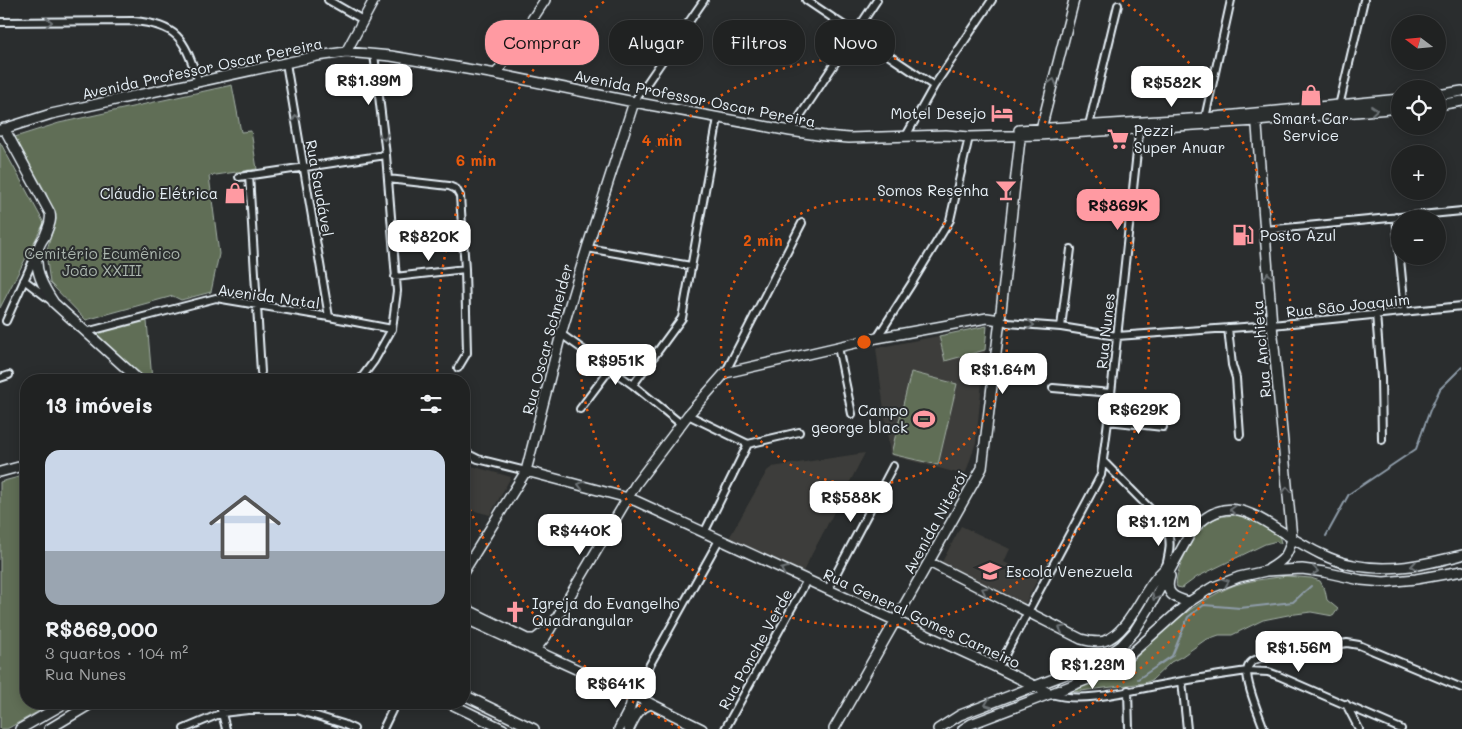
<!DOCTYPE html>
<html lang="pt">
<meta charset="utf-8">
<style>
body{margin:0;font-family:Mali,sans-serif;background:#2d2f2f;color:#f1f3f6;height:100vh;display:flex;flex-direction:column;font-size:19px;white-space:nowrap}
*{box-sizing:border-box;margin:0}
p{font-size:16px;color:#a2a4a5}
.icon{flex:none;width:28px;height:28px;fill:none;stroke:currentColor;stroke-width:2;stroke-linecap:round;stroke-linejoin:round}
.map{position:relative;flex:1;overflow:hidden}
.panel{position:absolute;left:20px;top:374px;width:450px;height:335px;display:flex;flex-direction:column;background:#202222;border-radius:20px;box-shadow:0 2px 12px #0003,0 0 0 1px #3d3f40}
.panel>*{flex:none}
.banner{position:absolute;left:485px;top:20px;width:475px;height:45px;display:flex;gap:10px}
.needle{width:32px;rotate:286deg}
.fabs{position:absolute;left:1391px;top:15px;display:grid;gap:10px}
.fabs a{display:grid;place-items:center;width:55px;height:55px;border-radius:50%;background:#202222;box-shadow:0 2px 12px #0003,0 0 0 1px #3d3f40;font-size:25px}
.price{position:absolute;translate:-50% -42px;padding:0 11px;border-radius:10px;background:#fff;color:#222;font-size:16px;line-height:32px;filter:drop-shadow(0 1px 2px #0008)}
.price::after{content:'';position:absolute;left:50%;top:30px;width:15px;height:11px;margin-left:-8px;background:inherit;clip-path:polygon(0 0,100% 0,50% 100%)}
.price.on{background:#ff9aa2;color:#111}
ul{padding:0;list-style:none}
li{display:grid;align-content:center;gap:10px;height:265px;padding:0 25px}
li+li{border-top:1px solid #3d3f40}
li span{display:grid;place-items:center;height:155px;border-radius:15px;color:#555}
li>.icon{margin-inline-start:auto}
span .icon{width:90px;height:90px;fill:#fffc;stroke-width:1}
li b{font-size:21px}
h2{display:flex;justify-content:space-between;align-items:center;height:60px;padding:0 25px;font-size:21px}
.pill{padding:0 18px;border-radius:20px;background:#202222;box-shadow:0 2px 12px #0003,0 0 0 1px #3d3f40;font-size:18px;line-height:45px}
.pill.on{background:#ff9aa2;color:#111}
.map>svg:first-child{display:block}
.built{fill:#3e3e3a}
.green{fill:#606e56;stroke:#a4b0a7}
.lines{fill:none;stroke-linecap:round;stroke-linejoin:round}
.stream{stroke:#8e9ca9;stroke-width:2}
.street-casing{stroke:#e8f1f8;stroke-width:10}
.secondary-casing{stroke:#e8f1f8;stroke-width:12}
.street{stroke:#2a2d2e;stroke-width:6}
.secondary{stroke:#2a2d2e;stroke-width:9}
.oneway{stroke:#6c7275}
.ring{fill:none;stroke:#e8590c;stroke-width:2.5;stroke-dasharray:2.5 5}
.labels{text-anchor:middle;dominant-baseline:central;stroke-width:4;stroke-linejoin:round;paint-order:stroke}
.street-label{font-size:15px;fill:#e8f1f8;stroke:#2a2d2e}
.poi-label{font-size:15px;fill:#e8f1f8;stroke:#2a2d2e;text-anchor:end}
.park-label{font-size:15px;fill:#abb6af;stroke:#2a2d2e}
.centre{fill:#e8590c;stroke:#2a2d2e;stroke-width:2.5}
.ring-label{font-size:15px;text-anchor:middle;font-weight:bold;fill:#e8590c;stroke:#2a2d2e;stroke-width:4;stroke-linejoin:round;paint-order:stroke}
</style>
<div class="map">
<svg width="1462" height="729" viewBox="0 0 1462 729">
<rect width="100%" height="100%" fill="#2a2d2e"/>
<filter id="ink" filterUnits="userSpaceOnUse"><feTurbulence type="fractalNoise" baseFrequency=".02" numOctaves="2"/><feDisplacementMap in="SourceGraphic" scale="10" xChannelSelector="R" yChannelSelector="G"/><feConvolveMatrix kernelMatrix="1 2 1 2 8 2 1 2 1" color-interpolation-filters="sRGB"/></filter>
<g filter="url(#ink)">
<path class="built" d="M939 336 945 361 985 350 976 442 965 475 890 455 876 348Z
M865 453 802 573 728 540 767 471 772 467Z
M464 464 511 477 490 515 464 508Z
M961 526 1010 549 1004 562 1038 578 1025 604 941 564Z"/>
<path class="green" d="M232 85 241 132 251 131 257 169 209 176 219 254 211 292 181 300 173 296 86 320 50 283 46 253 56 219 46 193 15 137 59 123Z
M0 142 44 223 0 308Z
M147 321 152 380H145L97 334Z
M987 326 985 350 945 361 939 336Z
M911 372 957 384 938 465 891 454Z
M26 475V702L53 703 7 729H0V482Z
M1235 515C1252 517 1265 526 1279 535L1281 543H1278L1277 541 1265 544 1197 577 1182 588 1177 587C1172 575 1195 532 1205 524 1214 517 1223 516 1235 515Z
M1286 576 1311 578 1320 581 1325 590 1327 600 1338 609 1333 616 1311 612 1288 615 1263 620 1232 635H1219L1205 640 1181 657 1171 662 1152 680 1144 683 1065 693C1084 686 1103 679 1121 669 1134 661 1143 648 1155 638 1177 618 1203 599 1230 587 1247 580 1268 579 1286 576Z"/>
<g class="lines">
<path class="stream" d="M1326 536 1349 494 1416 449 1430 410 1440 389 1462 367
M1138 679 1172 656 1188 617 1204 605 1240 608 1293 602 1311 586"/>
<g class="street-casing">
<path id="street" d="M328 0 363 20
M806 0 934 86
M0 22 133 21C181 25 184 41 199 82
M286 63 329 317
M634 102 704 0
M1339 106 1364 0
M1205 118 1231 0
M1089 125 1118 5
M790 131 877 0
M906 136 934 86 992 0
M249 175 261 372
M239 177 386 155
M388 179 449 186 456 189 460 196 465 269 467 353 458 368
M1396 217 1405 311
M1265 230 1462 211
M587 248 691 266
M395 277 465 269
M24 280 49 299
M1376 314 1381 378 1382 440
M1000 320 1008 323 1061 327 1117 336 1272 325 1462 306
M6 321 36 254
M1061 327 1071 249
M1228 328 1232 365 1236 378 1240 435
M86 332 216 298 329 317 392 329
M561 334 633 385 681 424
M877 338 912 283 950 220 969 137
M838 347 852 414
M725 373 802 223
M0 378 9 375
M360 380 374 361 392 329 397 291 386 155 374 54
M633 385 682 318 718 118
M1053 388 1111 393
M580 409 610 369
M688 415 748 444 799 432
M1108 421 1163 427
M464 452 478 459 526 471
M1103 461 1165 524C1172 540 1170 550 1166 566
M704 533 748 444
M828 589 893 466
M998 668 1101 475 1108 421 1140 124
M1182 681 1187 729
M1128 690 1129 729
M1051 694C1085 704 1131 690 1166 684 1193 679 1220 675 1247 671L1268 672 1279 676 1401 729
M633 695 719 540
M219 702 226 729
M1346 704 1359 729
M184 729 222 713 248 710H297L343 724 354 729
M383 729 396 702
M725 729 807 580
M1264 729C1260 717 1243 678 1248 667 1251 660 1257 659 1264 657L1347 643 1359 645 1462 688"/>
</g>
<g class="secondary-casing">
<path id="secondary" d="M346 52 374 0
M496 74 545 0
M1438 95 1462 91
M1438 105 1462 101
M1256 113 1272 325 1292 538C1288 556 1284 560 1269 569
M4 128 50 213C52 222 48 227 45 236 42 240 39 245 38 250 33 270 44 288 54 303L139 380
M0 130 51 114 317 56 346 52 391 56 496 74 634 102 790 131 825 136 849 138 946 135 969 137 1039 135 1256 121 1400 108
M1019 130 1205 118 1400 99
M1040 133 1074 0
M526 471 628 498 636 501 998 668 1051 694
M0 472 26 465
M929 562 1081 639C1088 641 1096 643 1104 641 1127 634 1141 596 1156 578 1160 573 1165 569 1169 564
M464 571 526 471 561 334 587 248 634 102
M1170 576C1164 594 1174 598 1189 602
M464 608 527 639H535L544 632
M464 618 633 695 702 729
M531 649 538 646 546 636 636 484 688 415 725 373 877 338 987 318 1000 320
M464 695 534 729
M447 702 503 729
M20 729 67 702
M49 729 94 702
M619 729 630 708 633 695
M629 729C635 717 638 708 651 704
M834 729 982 468 1000 320 1021 130
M938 729 960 715 1100 661 1121 646 1134 632 1149 608 1191 532C1226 490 1254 515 1290 537 1310 549 1331 561 1353 565 1391 573 1425 564 1462 555
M963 729 971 724 1099 675 1123 661 1189 602 1211 588 1239 577 1266 571 1302 569 1324 572 1361 580 1384 582 1416 579 1462 571"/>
</g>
<use href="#street" class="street"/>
<use href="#secondary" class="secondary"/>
</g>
<defs><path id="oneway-chevron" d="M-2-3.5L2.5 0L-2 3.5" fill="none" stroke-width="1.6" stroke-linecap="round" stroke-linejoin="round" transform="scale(1.25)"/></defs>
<g class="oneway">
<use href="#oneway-chevron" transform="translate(49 22) rotate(-1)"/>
<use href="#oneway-chevron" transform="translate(1053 82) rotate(-75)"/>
<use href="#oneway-chevron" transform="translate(1374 110) rotate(-5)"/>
<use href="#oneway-chevron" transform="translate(296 118) rotate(-100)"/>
<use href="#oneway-chevron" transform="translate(384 137) rotate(83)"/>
<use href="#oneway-chevron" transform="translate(1268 276) rotate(-94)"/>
<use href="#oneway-chevron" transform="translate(1031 325) rotate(5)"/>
<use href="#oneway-chevron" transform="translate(581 485) rotate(-165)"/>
<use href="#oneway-chevron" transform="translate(1287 490) rotate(-95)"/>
<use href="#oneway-chevron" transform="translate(1233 510) rotate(-177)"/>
<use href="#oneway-chevron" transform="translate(1414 566) rotate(172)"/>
<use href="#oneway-chevron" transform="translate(784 570) rotate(-156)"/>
<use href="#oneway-chevron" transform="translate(1315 571) rotate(7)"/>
<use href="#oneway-chevron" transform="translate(1226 582) rotate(-22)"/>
<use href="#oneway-chevron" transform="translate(985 590) rotate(-154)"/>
<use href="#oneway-chevron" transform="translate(1155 597) rotate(118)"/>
<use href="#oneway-chevron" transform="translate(1062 629) rotate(-153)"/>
<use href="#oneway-chevron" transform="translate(988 704) rotate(159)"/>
</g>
</g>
<g class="ring">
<circle cx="864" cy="342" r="143"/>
<circle cx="864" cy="342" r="285"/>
<path d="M680 728A428 428 0 0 1 464 495M438 379A428 428 0 0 1 606 0M1122 0A428 428 0 0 1 1048 728"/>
</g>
<defs>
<g id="shop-bare" transform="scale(1.725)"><path d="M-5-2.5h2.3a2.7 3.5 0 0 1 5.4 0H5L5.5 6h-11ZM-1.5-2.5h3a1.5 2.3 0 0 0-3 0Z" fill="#ff9aa2" stroke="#2a2d2e" stroke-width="2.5" paint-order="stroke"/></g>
<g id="hotel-bare" transform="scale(1.725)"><path d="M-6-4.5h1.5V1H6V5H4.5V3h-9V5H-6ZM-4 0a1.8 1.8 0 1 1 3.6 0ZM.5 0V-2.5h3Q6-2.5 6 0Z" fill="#ff9aa2" stroke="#2a2d2e" stroke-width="2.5" paint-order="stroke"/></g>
<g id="supermarket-bare" transform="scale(1.725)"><path d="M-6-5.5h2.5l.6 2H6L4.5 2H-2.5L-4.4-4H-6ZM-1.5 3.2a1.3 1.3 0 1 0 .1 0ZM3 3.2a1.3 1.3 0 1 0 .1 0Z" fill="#ff9aa2" stroke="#2a2d2e" stroke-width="2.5" paint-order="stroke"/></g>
<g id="bar-bare" transform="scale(1.725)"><path d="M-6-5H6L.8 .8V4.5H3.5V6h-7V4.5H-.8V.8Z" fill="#ff9aa2" stroke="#2a2d2e" stroke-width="2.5" paint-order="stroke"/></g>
<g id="fuel-bare" transform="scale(1.725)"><path d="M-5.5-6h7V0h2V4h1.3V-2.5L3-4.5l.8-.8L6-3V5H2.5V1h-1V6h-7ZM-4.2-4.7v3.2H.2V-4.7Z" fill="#ff9aa2" stroke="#2a2d2e" stroke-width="2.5" paint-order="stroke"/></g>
<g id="stadium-bare" transform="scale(1.725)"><path d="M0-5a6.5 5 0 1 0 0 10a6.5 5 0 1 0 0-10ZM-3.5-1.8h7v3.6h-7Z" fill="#ff9aa2" stroke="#2a2d2e" stroke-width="2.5" paint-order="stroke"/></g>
<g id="school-bare" transform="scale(1.725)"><path d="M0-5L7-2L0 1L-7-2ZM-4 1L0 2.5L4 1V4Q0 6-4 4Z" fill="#ff9aa2" stroke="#2a2d2e" stroke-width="2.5" paint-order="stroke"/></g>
<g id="church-bare" transform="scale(1.725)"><path d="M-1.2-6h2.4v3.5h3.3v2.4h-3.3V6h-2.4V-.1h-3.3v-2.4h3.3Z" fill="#ff9aa2" stroke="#2a2d2e" stroke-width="2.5" paint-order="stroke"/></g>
</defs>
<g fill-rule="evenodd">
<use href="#shop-bare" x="1311" y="95"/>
<use href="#hotel-bare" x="1002" y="113"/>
<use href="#supermarket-bare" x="1118" y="139"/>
<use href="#bar-bare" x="1006" y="190"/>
<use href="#shop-bare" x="235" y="193"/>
<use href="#fuel-bare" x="1243" y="235"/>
<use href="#stadium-bare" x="924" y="419"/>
<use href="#school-bare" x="990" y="571"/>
<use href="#church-bare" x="515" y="612"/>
</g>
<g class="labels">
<g class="street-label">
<text transform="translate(202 68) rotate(-12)">Avenida Professor Oscar Pereira</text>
<text transform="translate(695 98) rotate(11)">Avenida Professor Oscar Pereira</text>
<text transform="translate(320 188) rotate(80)">Rua Saudável</text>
<text transform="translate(269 296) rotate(8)">Avenida Natal</text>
<text transform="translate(1348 305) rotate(-6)">Rua São Joaquim</text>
<text transform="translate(1105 331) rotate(-84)">Rua Nunes</text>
<text transform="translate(547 339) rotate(-75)">Rua Oscar Schneider</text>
<text transform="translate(1261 349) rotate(-95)">Rua Anchieta</text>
<text transform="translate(935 522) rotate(-61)">Avenida Niterói</text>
<text transform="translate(922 618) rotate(25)">Rua General Gomes Carneiro</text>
<text transform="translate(755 649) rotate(-61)">Rua Ponche Verde</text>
</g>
<g class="poi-label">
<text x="986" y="113">Motel Desejo</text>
<text x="1311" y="118" text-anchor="middle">Smart Car<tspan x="1311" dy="17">Service</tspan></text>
<text x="1134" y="130" text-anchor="start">Pezzi<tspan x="1134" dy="17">Super Anuar</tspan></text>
<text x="989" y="190">Somos Resenha</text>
<text x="218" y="193">Cláudio Elétrica</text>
<text x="1260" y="235" text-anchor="start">Posto Azul</text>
<text x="908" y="410">Campo<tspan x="908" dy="17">george black</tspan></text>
<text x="1006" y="571" text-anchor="start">Escola Venezuela</text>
<text x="532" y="603" text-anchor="start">Igreja do Evangelho<tspan x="532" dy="17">Quadrangular</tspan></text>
</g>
<g class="park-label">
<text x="102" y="253">Cemitério Ecumênico<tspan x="102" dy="17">João XXIII</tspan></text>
</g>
</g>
<circle cx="864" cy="342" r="8" class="centre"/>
<g class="ring-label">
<text x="662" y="146">4 min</text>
<text x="476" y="166">6 min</text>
<text x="763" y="246">2 min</text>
</g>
</svg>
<div class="fabs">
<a><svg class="needle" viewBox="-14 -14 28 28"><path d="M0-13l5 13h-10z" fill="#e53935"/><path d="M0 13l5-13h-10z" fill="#a2a4a5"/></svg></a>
<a><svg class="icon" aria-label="locate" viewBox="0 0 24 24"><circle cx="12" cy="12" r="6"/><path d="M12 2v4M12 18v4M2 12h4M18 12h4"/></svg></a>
<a>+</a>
<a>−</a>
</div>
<b class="price" style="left:369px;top:106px">R$1.39M</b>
<b class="price" style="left:1172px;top:108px">R$582K</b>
<b class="price on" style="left:1118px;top:231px">R$869K</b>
<b class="price" style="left:429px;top:262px">R$820K</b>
<b class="price" style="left:616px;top:386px">R$951K</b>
<b class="price" style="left:1003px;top:395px">R$1.64M</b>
<b class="price" style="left:1139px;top:435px">R$629K</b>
<b class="price" style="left:851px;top:523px">R$588K</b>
<b class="price" style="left:1159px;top:547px">R$1.12M</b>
<b class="price" style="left:580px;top:556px">R$440K</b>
<b class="price" style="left:1299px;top:673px">R$1.56M</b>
<b class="price" style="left:1093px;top:690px">R$1.23M</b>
<b class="price" style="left:616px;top:709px">R$641K</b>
<div class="banner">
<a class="pill on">Comprar</a>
<a class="pill">Alugar</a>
<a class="pill">Filtros</a>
<a class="pill">Novo</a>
</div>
<section class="panel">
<h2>13 imóveis<svg class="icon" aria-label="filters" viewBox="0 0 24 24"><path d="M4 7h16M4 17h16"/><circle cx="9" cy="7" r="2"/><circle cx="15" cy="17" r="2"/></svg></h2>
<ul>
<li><span style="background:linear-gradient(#c9d6e8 65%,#9aa5b1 0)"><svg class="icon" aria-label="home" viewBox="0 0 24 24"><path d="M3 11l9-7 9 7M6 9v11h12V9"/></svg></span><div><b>R$869,000</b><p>3 quartos · 104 m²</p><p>Rua Nunes</p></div></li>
</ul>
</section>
</div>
